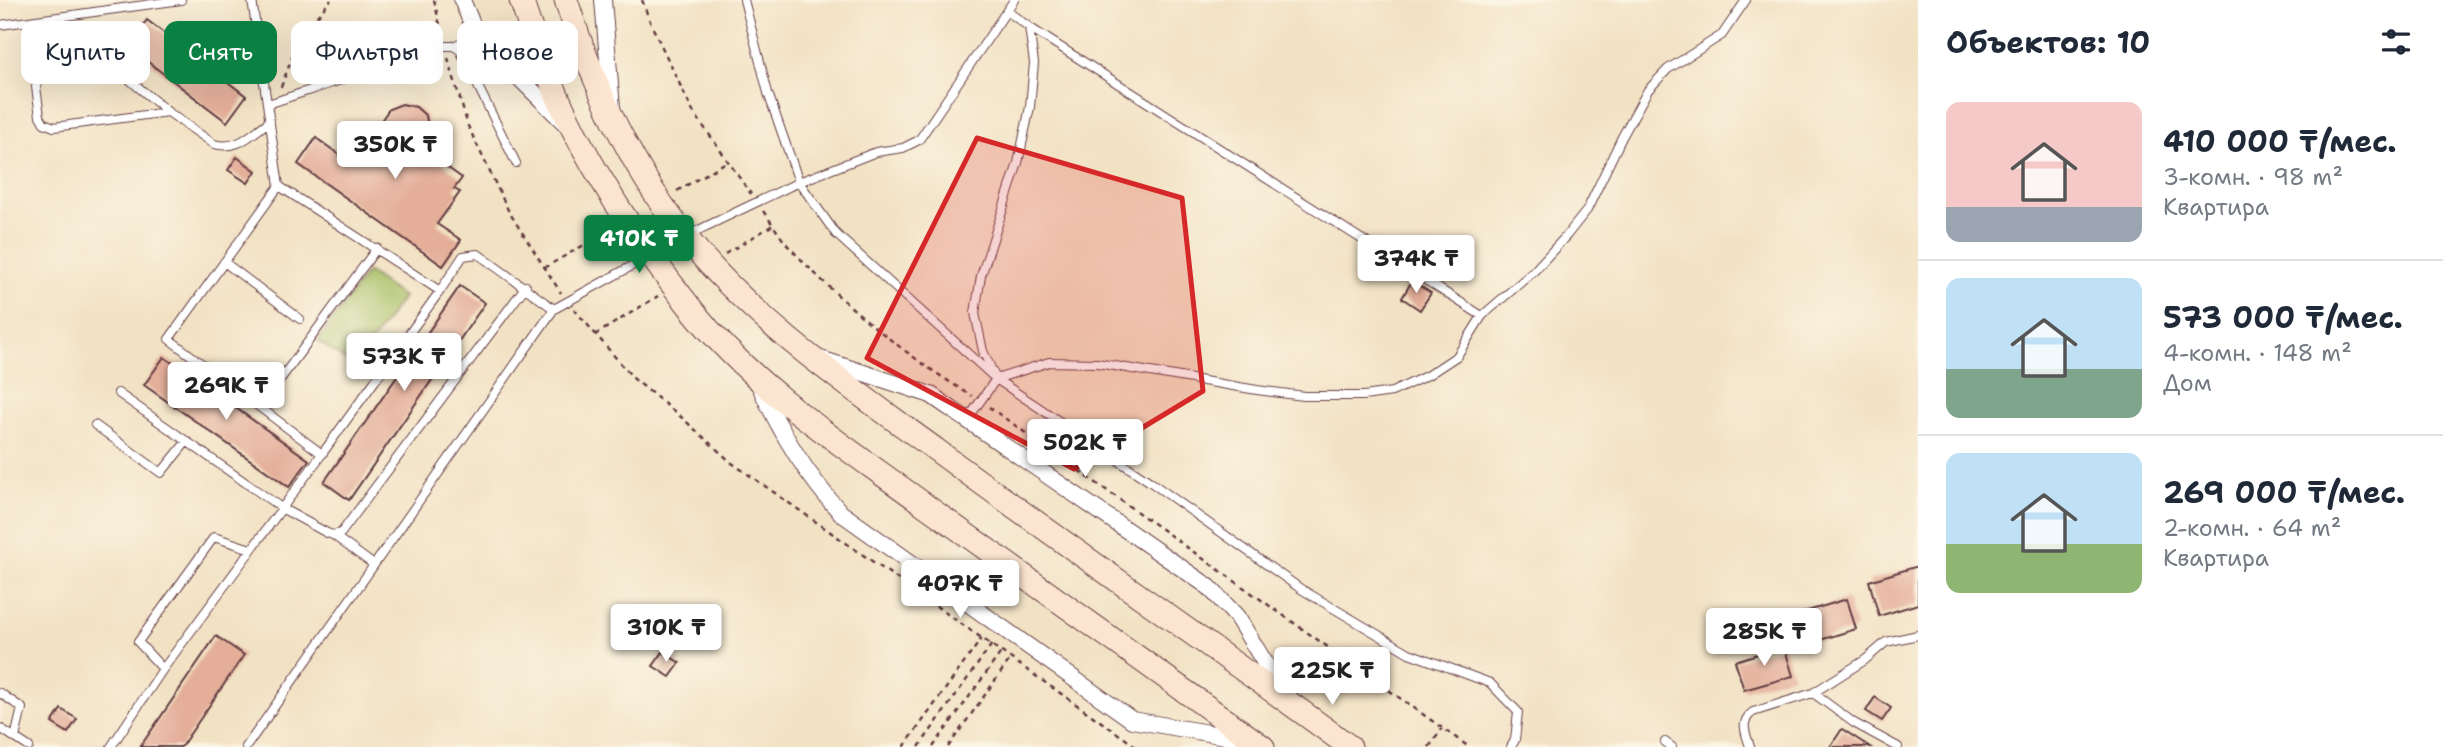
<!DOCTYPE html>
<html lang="ru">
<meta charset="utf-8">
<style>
body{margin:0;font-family:"Shantell Sans",sans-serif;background:#f2f2f3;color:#1f2937;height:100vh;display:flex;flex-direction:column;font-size:26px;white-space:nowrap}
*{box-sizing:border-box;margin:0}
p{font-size:23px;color:#747a83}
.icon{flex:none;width:38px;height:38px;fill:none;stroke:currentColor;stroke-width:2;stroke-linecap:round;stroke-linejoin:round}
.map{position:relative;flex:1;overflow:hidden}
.sheet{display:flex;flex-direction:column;background:#fff;width:525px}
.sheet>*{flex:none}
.hud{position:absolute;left:21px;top:21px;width:665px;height:63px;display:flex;gap:14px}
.price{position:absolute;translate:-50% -60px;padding:0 16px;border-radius:7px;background:#fff;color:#222;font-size:23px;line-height:46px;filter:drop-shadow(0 2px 4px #0008)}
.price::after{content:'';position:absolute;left:50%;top:42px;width:21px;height:16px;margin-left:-10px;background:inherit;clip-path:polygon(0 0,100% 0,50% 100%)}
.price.on{background:#0b8043;color:#fff}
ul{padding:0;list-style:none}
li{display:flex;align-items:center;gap:21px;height:175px;padding:0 28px}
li+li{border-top:2px solid #e0e1e3}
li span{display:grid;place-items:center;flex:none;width:196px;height:140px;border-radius:14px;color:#555}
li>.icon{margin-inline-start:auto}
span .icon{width:84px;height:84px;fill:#fffc;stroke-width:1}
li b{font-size:30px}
h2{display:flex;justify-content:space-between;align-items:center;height:84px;padding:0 28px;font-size:30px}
.chip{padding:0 24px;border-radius:14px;background:#fff;box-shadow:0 7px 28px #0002;font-size:24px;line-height:63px}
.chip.on{background:#0b8043;color:#fff}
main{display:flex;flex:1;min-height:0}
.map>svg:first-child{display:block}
.green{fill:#a7bf65;stroke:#786f48;stroke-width:2}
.building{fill:#e4ae99}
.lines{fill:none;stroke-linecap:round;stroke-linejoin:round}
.lane-casing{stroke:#633c42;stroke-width:10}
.street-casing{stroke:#633c42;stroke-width:18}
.secondary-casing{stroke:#633c42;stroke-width:25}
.path{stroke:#633c42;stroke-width:2.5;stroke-dasharray:5 5;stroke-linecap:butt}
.lane{stroke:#fff;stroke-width:8}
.street{stroke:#fff;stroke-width:16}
.secondary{stroke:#fce5d0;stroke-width:23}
.marked{fill:#d62828;fill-opacity:0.2;stroke:#d62828;stroke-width:5;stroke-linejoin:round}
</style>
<main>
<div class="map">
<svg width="1918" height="747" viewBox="0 0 1918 747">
<rect width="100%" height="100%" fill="#fcf5e5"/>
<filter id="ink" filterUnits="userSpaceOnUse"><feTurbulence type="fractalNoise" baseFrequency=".0143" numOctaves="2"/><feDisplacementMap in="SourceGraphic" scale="14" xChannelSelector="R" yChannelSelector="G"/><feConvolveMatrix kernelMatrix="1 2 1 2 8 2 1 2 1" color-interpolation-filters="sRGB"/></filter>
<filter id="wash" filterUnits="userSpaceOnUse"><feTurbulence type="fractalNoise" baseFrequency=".00686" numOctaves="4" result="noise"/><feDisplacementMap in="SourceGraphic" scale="28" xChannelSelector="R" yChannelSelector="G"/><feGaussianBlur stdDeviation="1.57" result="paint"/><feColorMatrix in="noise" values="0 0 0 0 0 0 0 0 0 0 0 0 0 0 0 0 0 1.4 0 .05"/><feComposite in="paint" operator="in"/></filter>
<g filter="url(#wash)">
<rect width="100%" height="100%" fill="#f2e2c4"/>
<path class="green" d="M367 272 403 297 354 366 318 341Z"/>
<g id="blocks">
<path class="building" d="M147 20 246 96 227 122 127 46Z
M402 104 416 107 426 116 429 130 422 149 462 178 454 189 460 192 437 224 461 240 443 266 298 164 316 138 351 163 385 115 389 109Z
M237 157 256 171 248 183 228 170Z
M1412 281 1431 293 1420 310 1402 298Z
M460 286 485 303 349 500 324 482Z
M164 357 309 460 289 487 144 385Z
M1918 566V604L1879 616 1869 581Z
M1847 599 1856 629 1807 644 1798 614Z
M216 636 244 655 181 747H140Z
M1784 646 1793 676 1744 690 1735 661Z
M663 652 680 663 670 677 653 666Z
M1875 697 1891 708 1882 721 1866 711Z
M61 709 77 719 68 733 52 723Z
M1842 729 1870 747H1830Z"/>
</g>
</g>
<g filter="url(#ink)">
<use href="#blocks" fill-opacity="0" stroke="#633c42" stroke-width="2"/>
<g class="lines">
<g class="lane-casing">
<path id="lane" d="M252 0 279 186 169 339 322 454 440 291 279 186
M744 0 768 93 799 182 836 234 996 379 1149 481 1301 589 1409 653 1490 683 1518 712 1515 740 1511 747
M0 25 181 0
M1029 27 1482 316
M453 46 477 36
M268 104 444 46H453L460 50 516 163
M168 112 54 127 44 123 40 116 36 87 39 77 43 70 53 65 108 66 119 71 168 112 214 144C238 151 251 134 270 121
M224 262 300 319
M440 291 463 256 478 254 554 309 686 236 799 182 876 152 903 148 919 140 1014 0
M996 379 1049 362 1097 363 1257 390 1304 396H1364L1392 392 1428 375 1457 356 1482 316 1534 271 1567 235 1587 210 1622 137 1648 90 1668 69 1722 35 1746 0
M118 393 283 509 327 533 333 535 341 533 526 286
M260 407 377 248
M967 420 996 379 983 351 975 313 981 276 1018 163 1030 107 1034 63 1029 27 1007 11
M95 425 161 473 187 441
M333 535 374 565
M163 669 138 642 214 537 251 549
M0 693 22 708 15 738
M1813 693 1854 723 1898 747
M0 728 29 747
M1665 742 1672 747
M111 747 163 669 322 454
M246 747 554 309
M1750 747C1746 733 1739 722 1753 712L1813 693 1865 660 1886 642 1918 635"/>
</g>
<g class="street-casing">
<path id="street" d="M462 0 477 36 567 125
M603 0 612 108
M818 358 931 395 1209 587 1237 617 1285 696
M758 382C779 430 805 474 841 513L1132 720 1249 740"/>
</g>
<g class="secondary-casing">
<path id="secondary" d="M521 0C536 45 554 93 576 135 609 196 649 257 693 311 757 391 847 448 929 508 1040 588 1151 668 1263 747
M566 0C593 84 631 168 686 237 756 324 850 387 939 452 1075 552 1214 647 1350 747"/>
</g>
<path class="path" d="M434 0 442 34
M642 0 651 24 692 110 751 194
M448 58 468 126 509 212 561 293
M281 87 300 36 331 0
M677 191 728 161
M763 211C773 224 781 239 792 250 845 306 906 356 972 396
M725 254 773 225
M544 268 610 230
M574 309 634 379 680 416 732 463 1137 747
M595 335 658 296
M989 407 1469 747
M904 747 982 638
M919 747 992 644
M933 747 1002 651
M948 747 1011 658
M1429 747 1442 729"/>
<use href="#lane" class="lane"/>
<use href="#street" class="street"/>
<use href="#secondary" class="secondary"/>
</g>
</g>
<path class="marked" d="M977 138 1182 198 1203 391 1074 469 867 358Z"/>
</svg>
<b class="price" style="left:395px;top:181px">350K ₸</b>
<b class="price on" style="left:639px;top:275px">410K ₸</b>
<b class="price" style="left:1416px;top:295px">374K ₸</b>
<b class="price" style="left:404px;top:393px">573K ₸</b>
<b class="price" style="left:226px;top:422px">269K ₸</b>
<b class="price" style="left:1085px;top:479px">502K ₸</b>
<b class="price" style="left:960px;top:620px">407K ₸</b>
<b class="price" style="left:666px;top:664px">310K ₸</b>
<b class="price" style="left:1764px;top:668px">285K ₸</b>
<b class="price" style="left:1332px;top:707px">225K ₸</b>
<div class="hud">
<a class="chip">Купить</a>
<a class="chip on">Снять</a>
<a class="chip">Фильтры</a>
<a class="chip">Новое</a>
</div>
</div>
<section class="sheet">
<h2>Объектов: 10<svg class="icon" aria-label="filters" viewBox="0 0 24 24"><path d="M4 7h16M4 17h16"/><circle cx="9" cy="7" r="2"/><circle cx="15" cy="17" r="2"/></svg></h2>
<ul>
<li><span style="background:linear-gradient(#f6c9c9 75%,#9aa5b1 0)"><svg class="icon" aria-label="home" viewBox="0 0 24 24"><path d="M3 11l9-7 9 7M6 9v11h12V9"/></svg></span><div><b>410 000 ₸/мес.</b><p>3-комн. · 98 m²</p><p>Квартира</p></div></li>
<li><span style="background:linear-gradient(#bfe0f5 65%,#7fa58c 0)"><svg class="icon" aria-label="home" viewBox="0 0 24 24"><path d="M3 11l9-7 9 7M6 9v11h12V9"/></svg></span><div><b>573 000 ₸/мес.</b><p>4-комн. · 148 m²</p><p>Дом</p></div></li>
<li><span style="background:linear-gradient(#bfe0f5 65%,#8fb573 0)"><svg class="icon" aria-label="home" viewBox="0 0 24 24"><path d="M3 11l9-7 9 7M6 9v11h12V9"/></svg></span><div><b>269 000 ₸/мес.</b><p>2-комн. · 64 m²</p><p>Квартира</p></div></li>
</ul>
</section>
</main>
